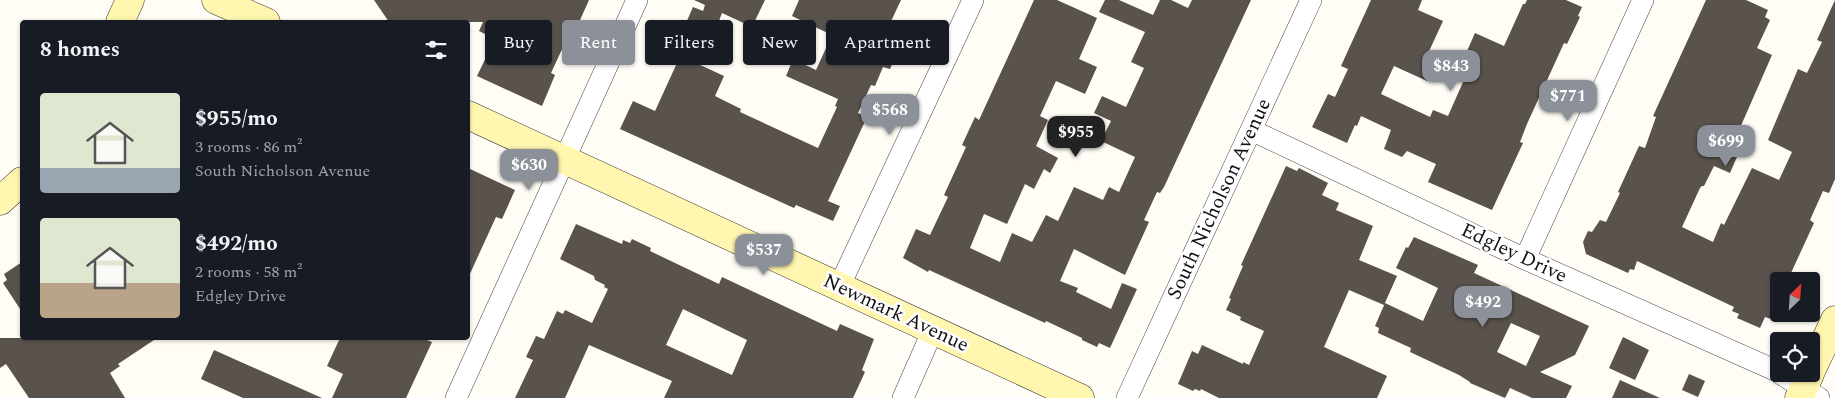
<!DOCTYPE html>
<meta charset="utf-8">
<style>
body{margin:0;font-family:Spectral,serif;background:#242831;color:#f1f3f6;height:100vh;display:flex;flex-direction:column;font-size:19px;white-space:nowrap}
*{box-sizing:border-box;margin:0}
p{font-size:16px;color:#9ea1a6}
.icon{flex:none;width:28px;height:28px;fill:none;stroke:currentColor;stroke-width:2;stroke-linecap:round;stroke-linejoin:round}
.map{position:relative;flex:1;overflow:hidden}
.side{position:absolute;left:20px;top:20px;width:450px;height:320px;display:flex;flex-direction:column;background:#171b24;border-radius:5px;box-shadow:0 1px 4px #0004}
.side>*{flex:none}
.top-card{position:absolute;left:485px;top:20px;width:475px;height:45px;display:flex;gap:10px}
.needle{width:32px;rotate:25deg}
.tools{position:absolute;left:1770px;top:272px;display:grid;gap:10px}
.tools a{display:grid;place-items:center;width:50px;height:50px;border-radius:5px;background:#171b24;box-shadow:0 1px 4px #0004;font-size:25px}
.price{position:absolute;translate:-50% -42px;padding:0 11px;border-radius:10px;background:#8c9099;color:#fff;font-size:16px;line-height:32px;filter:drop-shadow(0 1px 2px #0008)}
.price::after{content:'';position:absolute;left:50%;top:30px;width:15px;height:11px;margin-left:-8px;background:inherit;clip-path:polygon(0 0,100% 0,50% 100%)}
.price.selected{background:#222;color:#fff}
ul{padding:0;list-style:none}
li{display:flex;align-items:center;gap:15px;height:125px;padding:0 20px}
li span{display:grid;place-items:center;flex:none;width:140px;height:100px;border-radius:5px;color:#555}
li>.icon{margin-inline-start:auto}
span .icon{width:60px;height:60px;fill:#fffc;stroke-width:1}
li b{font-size:21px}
h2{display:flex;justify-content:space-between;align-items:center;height:60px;padding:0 20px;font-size:21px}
.pill{padding:0 18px;border-radius:5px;background:#171b24;box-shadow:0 1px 4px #0004;font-size:18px;line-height:45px}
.pill.selected{background:#8c9099;color:#fff}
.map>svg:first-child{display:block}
.building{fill:#5a524d;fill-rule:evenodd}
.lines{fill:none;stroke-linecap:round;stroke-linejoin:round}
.street-casing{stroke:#444;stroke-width:22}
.secondary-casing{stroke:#333;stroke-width:29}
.street{stroke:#fff;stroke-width:21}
.secondary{stroke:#fff6b0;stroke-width:28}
.labels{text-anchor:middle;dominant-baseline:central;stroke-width:5;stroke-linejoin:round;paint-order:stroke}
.street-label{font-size:20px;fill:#111;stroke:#fff}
</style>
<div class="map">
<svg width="1835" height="398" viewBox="0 0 1835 398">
<rect width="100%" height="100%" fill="#fffdf5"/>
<path class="building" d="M374 0H589L568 47 564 45 551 73 555 75 542 106 477 76 495 39 479 31 483 22H389Z
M694 0H765L752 27 722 13 714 34H709L696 63 724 76 715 96 741 109 740 112 818 148 837 107 835 106 838 99 786 76 793 59 816 70 832 35 792 16 799 0H901L886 32 903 40 890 69 883 67 875 86 871 85 858 113 867 117 828 201 840 206 833 221 796 205 794 208 620 129 633 101 655 111 677 63V60L668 56 675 40 680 31 682 32 693 7 703 11 705 5Z
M1034 0H1057L1097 18 1079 59 1097 67 1085 94 1056 81 1040 116 1048 120 1036 146 1058 158 1050 173 1044 169 1034 189 1025 184 1007 224 984 214 970 248 1000 262 1012 233 1032 242 1046 215 1058 221 1074 187 1103 200 1109 187 1119 192 1135 157 1101 141 1111 121 1094 113 1102 96 1126 107 1144 68 1131 62 1145 32 1099 12 1105 0H1119L1153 15 1160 0H1171L1188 8 1192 0H1251L1164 187 1160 193 1157 192 1144 220 1149 222 1125 275 1074 249 1060 281 1078 288 1076 292 1111 309 1122 283 1137 289 1110 348 1099 343 1097 347 1082 340V338L1046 321 1045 323 929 270 928 272 903 258 916 229 930 235 948 197 944 195 966 147 962 145 975 117 979 120Z
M1371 0H1422L1418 10 1443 21 1425 60 1435 65 1427 81 1394 66 1381 94 1430 117 1433 110 1448 116 1475 55 1467 51 1475 33 1504 46 1523 4H1525L1527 0H1566L1582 7 1578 16 1580 17 1567 44 1564 43 1527 124 1520 142 1523 143 1492 210 1428 182 1436 164 1407 151 1402 157 1384 149 1391 130 1361 116 1357 126 1355 125 1347 143 1312 127 1328 94 1335 97 1348 69 1341 66Z
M1706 0H1746L1768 10 1765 17 1770 20 1757 48 1772 55 1736 137 1744 141 1730 173 1714 166 1704 186H1702L1700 188 1682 227 1713 242 1721 223 1724 225 1752 168 1779 180 1792 152 1768 140 1798 69 1807 73 1822 42 1817 40 1835 0V179L1829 193 1823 191 1810 220 1814 223 1791 273 1786 281H1779V297L1777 302H1778L1771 319 1765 317 1760 328 1737 318 1739 314 1732 311 1734 307 1637 261 1634 270 1630 269 1628 273 1586 254 1583 242 1588 231 1592 232 1600 220 1606 222 1620 193 1618 192 1639 146 1645 148 1656 117 1653 116Z
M1286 166 1297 171 1299 168 1328 183 1322 195 1339 203 1336 210 1373 226 1359 260 1397 276 1384 305 1349 290 1324 347 1387 376 1377 398H1219L1201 389 1200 391 1195 389 1193 391 1178 384 1192 351 1198 354 1202 345 1243 364V362L1249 365 1264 331 1240 320 1241 317 1226 310 1231 299 1229 298 1243 266 1241 265Z
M468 168 515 190 502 219 496 217 468 278Z
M576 224 622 244 623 240 630 243 632 239 651 248 650 251 719 284 722 277 837 331 840 324 874 339 862 370 865 372 853 398H664L672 381 589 345 565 398H515L533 360 526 357 536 336 544 339 557 311 563 314 565 310 592 323 608 289 604 287 605 285 595 280 594 276 560 259ZM683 309 747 340 732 375 666 345Z
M1414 237 1478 265 1474 273 1589 326 1575 355 1540 372 1572 386 1566 398H1532L1510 388 1505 398 1470 383V382L1459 375 1410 352 1411 348 1378 333 1379 328 1375 326 1385 303 1423 321 1438 288 1396 268 1406 247 1408 248ZM1511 323 1540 336 1526 366 1497 352Z
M22 262V312L3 283 7 280 4 274Z
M1623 337 1649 350 1635 380 1609 368Z
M0 338H157L118 364 120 366 110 373 125 398H29L6 364 0 368Z
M340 338H422L432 342 406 398H332L343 374 327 366Z
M214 350 322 398H243L201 379Z
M1689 374 1705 381 1698 397 1682 390Z
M1620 380 1660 398H1612Z"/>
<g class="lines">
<g class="street-casing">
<path id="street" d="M1251 130 1525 259 1779 372
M1525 259 1643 0
M839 287 973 0
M1781 374 1819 398
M456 398 637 0
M903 398 933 330
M1127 398 1311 0"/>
</g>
<g class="secondary-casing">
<path id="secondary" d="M216 0 266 22
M120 22 130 0
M468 115 1080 398
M0 201 22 181
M1811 371 1835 320
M1799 398 1810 374"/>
</g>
<use href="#street" class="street"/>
<use href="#secondary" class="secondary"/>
</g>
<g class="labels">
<g class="street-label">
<text transform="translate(1219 199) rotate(-65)">South Nicholson Avenue</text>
<text transform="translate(1514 253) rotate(25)">Edgley Drive</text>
<text transform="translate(896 313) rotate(25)">Newmark Avenue</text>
</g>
</g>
</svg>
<div class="tools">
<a><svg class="needle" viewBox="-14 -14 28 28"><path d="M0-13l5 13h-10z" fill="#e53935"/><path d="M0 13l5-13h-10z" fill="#9ea1a6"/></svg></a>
<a><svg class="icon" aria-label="locate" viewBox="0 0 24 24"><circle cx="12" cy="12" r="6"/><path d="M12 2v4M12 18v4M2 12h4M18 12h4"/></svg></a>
</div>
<b class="price" style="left:1451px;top:92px">$843</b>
<b class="price" style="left:1568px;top:122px">$771</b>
<b class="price" style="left:890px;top:136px">$568</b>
<b class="price selected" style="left:1076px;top:158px">$955</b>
<b class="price" style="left:1726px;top:167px">$699</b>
<b class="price" style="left:529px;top:191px">$630</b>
<b class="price" style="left:764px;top:276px">$537</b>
<b class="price" style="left:1483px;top:328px">$492</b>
<div class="top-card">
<a class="pill">Buy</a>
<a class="pill selected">Rent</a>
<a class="pill">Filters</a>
<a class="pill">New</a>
<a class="pill">Apartment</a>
</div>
<section class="side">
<h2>8 homes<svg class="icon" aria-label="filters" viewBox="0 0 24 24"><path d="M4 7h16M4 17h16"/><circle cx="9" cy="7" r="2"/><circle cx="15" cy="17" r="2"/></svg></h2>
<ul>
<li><span style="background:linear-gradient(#dfe7d0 75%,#9aa5b1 0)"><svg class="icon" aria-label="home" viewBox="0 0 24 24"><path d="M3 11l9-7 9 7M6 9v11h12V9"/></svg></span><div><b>$955/mo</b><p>3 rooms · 86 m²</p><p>South Nicholson Avenue</p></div></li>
<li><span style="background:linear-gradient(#dfe7d0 65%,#b9a48a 0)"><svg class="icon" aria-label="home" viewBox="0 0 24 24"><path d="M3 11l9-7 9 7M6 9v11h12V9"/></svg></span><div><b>$492/mo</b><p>2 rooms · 58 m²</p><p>Edgley Drive</p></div></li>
</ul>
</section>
</div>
